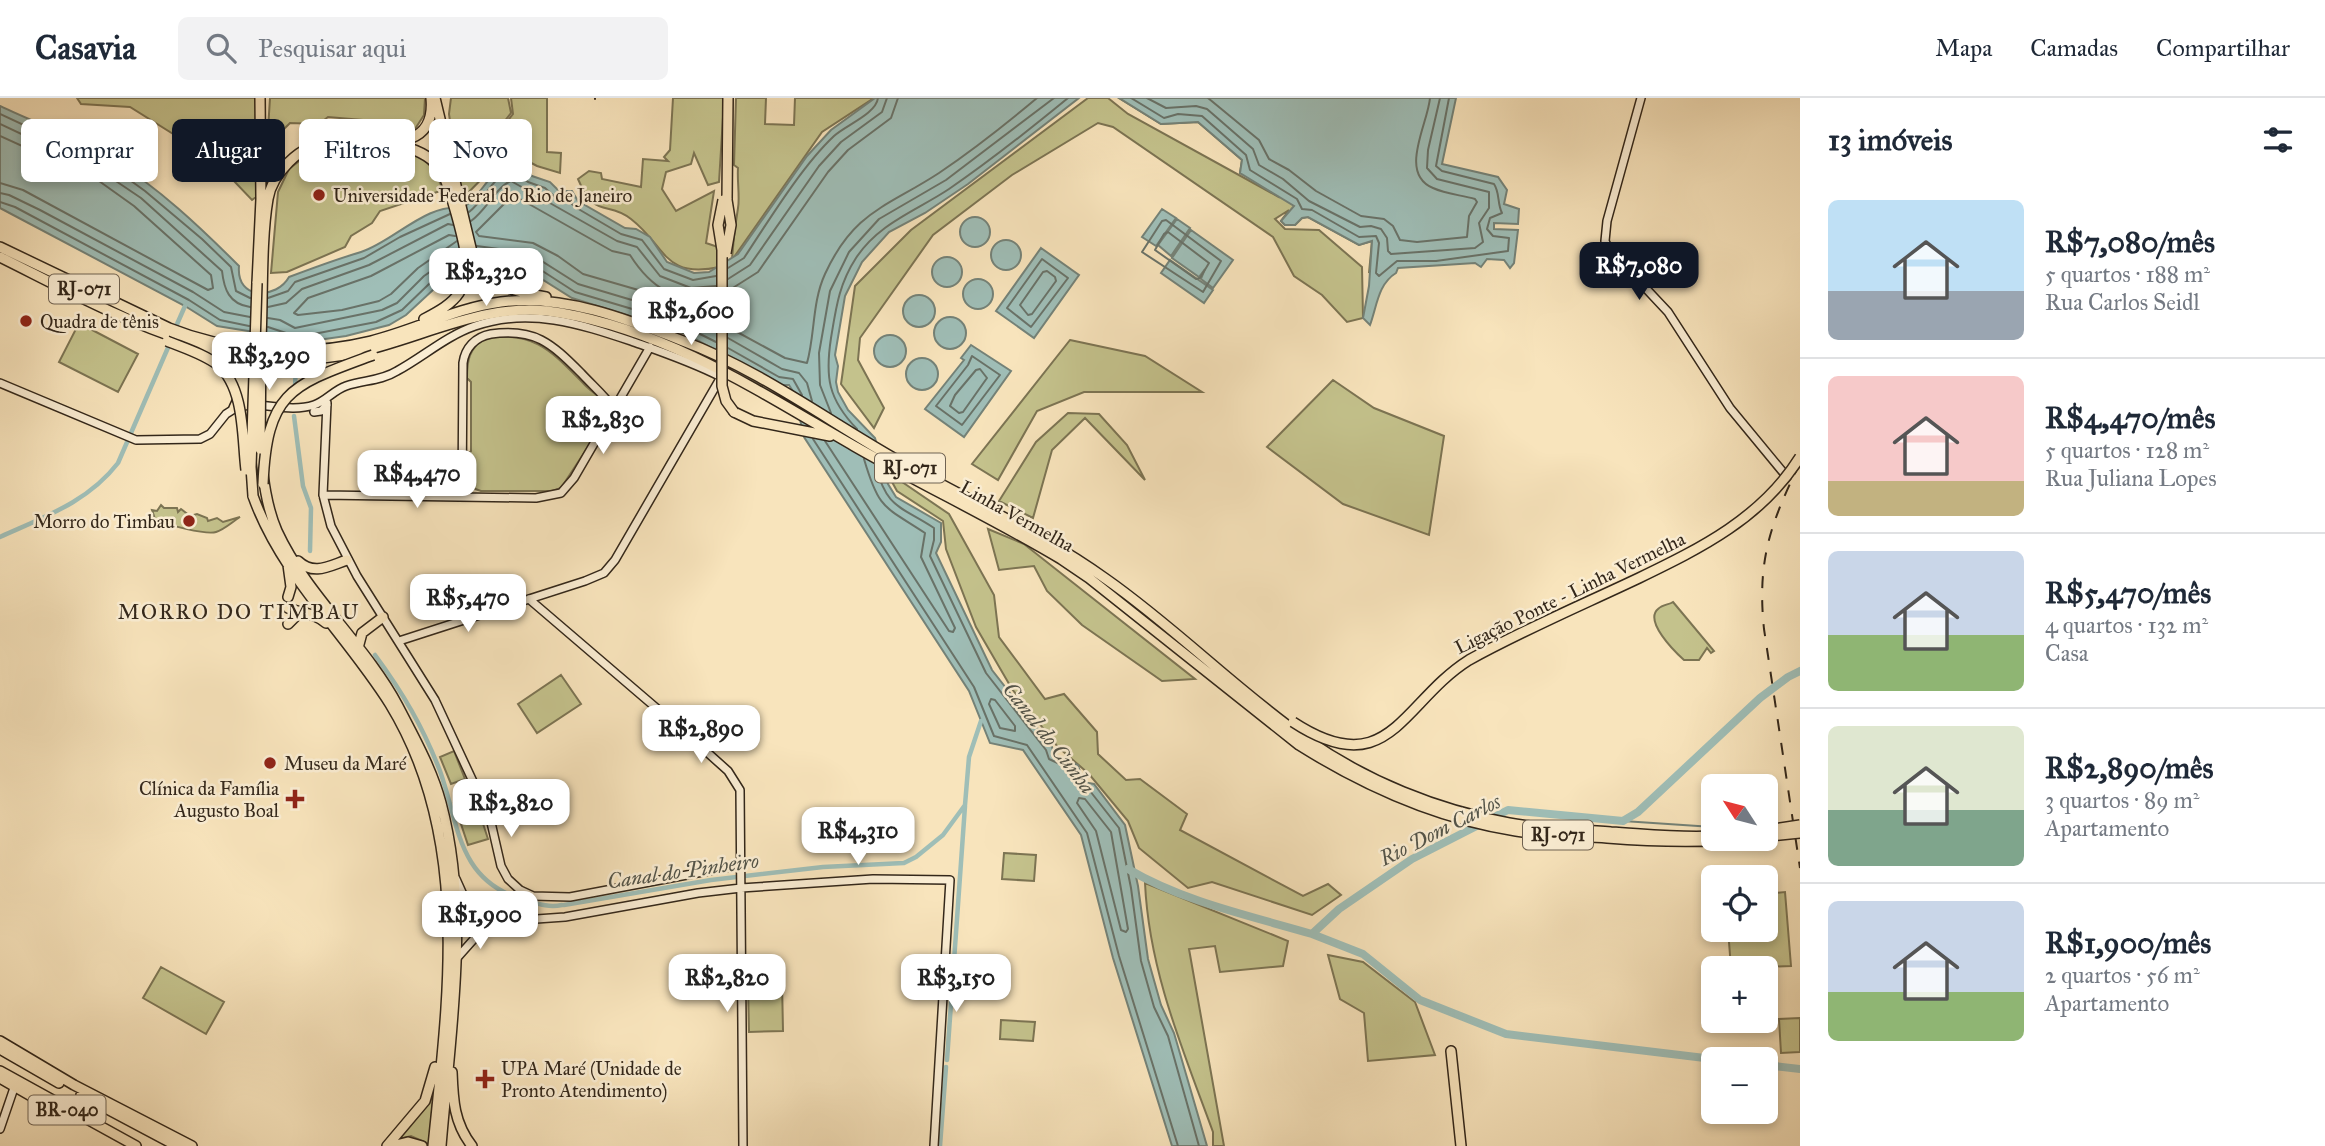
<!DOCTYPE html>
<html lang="pt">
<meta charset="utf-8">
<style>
body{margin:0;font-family:"IM FELL Great Primer",serif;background:#f2f2f3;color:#1f2937;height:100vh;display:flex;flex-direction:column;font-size:26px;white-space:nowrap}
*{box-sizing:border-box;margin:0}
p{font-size:23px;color:#747a83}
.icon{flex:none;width:38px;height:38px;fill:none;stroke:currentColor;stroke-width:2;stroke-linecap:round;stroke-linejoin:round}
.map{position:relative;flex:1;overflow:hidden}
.drawer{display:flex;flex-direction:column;background:#fff;width:525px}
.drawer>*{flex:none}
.top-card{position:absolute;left:21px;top:21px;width:665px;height:63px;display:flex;gap:14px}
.needle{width:46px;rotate:306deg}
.buttons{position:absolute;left:1701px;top:676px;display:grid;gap:14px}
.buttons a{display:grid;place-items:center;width:77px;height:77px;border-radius:10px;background:#fff;box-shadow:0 4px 10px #0003;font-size:35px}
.price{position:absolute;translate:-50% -60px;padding:0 16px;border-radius:14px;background:#fff;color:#222;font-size:23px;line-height:46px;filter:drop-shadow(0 2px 4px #0008)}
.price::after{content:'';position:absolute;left:50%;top:42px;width:21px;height:16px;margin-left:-10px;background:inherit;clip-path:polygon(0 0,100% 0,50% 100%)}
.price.selected{background:#111827;color:#fff}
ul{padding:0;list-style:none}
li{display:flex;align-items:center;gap:21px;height:175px;padding:0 28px}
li+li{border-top:2px solid #e0e1e3}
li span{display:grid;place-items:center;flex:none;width:196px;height:140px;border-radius:10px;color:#555}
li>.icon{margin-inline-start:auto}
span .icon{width:84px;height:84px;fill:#fffc;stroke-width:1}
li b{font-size:30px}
h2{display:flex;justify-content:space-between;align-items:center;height:84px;padding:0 28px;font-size:30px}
.pill{padding:0 24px;border-radius:10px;background:#fff;box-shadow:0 4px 10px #0003;font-size:24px;line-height:63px}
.pill.selected{background:#111827;color:#fff}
header{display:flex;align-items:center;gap:42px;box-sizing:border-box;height:98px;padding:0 35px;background:#fff;border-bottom:2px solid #e0e1e3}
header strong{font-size:33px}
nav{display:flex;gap:38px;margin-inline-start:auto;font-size:24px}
.search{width:490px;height:63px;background:#f2f2f3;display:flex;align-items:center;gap:18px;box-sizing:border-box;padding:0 24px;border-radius:10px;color:#747a83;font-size:26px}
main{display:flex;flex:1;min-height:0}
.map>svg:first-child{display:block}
.green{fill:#c4c28c;stroke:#7c7453;stroke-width:2}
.water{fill:#9fbeb7;stroke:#748278;stroke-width:2}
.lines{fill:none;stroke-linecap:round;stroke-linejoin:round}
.shore{stroke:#697268;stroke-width:2}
.stream{stroke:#748278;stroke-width:2}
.canal{stroke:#9fbeb7;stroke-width:4.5}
.river{stroke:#9fbeb7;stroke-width:8}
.secondary-casing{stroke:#33271a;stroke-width:10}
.highway-casing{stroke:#33271a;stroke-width:12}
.secondary{stroke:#faedd3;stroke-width:7}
.highway{stroke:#f8e4bc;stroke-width:9}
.tram{stroke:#33271a;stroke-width:2}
.rail{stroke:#33271a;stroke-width:2;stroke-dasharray:12 12;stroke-linecap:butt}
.highway-bridge-casing{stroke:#33271a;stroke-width:12;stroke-linecap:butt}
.highway-bridge{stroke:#f8e4bc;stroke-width:9}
.poi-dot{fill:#8f2418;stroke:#faedd3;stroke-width:2.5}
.labels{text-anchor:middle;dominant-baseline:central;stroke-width:5;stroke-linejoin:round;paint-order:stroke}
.shield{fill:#faedd3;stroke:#6f6252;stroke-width:2}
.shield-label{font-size:18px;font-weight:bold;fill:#33271a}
.poi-label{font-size:19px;fill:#33271a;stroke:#faedd3;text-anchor:start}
.street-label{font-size:19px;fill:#33271a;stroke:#faedd3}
.neighbourhood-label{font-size:21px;letter-spacing:2px;fill:#33271a;stroke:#faedd3}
.water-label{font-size:21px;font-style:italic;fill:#535449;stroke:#faedd3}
</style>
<header>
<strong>Casavia</strong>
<div class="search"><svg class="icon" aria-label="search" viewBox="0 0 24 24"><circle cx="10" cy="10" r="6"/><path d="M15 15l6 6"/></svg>Pesquisar aqui</div>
<nav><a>Mapa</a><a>Camadas</a><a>Compartilhar</a></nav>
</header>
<main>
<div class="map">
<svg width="1800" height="1048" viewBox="0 0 1800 1048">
<rect width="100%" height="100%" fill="#f8e4bc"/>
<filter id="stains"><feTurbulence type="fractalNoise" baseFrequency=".00286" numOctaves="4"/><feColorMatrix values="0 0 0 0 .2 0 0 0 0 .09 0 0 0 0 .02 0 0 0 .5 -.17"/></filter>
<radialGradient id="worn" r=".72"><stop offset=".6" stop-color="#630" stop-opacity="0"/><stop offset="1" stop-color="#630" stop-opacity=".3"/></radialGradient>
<path class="green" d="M77 0H259L256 99 252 102 213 61 130 9 81 6Z
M270 0H425L424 17 415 31 389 34 386 24 328 19 319 26 290 25 267 48Z
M451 0H508L511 15 504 24 499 46 506 25 513 16 511 0H547V54L561 55 560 75 537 68 509 53 494 59H503L461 102 449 16Z
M673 0H723L724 3 719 84 708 87 694 55 691 66 666 74 662 91 676 113 714 93 706 145 718 149 720 169C663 181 667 149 631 121 607 102 595 122 578 81L589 73 601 75 602 81 641 89 643 61 668 63 664 59 670 52Z
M736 0H766L765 26 794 27 795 0H874L822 34 732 162C733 144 735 127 738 110 740 100 737 82 738 70L734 67Z
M1088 0H1108L1128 16 1277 98 1274 93 1240 75 1242 62 1198 24 1161 26 1119 0H1337L1389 121 1369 175 1372 143 1359 147 1308 119 1302 120 1295 127H1285L1281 123 1289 112 1275 121 1285 131 1319 132 1362 169 1363 220 1347 224 1322 197 1294 178 1273 139 1113 29 1098 25 1012 77 933 137 860 240 858 262 884 310 874 330 841 286 855 188 911 132Z
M366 48C410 53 426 48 444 94H437L380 113 372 125 351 138 345 149 287 174 271 175 278 94 289 71 316 50Z
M79 225 138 256 118 294 59 264Z
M485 240C535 233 551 253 583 285 591 294 599 297 606 306L605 323 561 390 552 393H481C462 389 467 372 468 356L471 353V284L467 280C467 262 469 251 485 240Z
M1070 242 1145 258 1202 294H1084L1037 313 998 382 972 366Z
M1333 282 1374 310 1444 338 1429 437 1343 406 1267 349Z
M1068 315 1099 316 1127 347 1145 382 1085 320 1052 352 1033 420 999 403 1036 344Z
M886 373 949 416 994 497 999 539 1045 601 1064 596 1097 634 1098 656 1126 682 1140 681 1187 716 1180 732 1303 798 1328 786 1341 797 1312 817 1212 784 1188 790 1139 750 1128 723 1089 676 1058 649 1012 591 976 529 946 451 943 423 897 393Z
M161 407 164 410H177L178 414 181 411 190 418 197 416 207 420 208 423 217 420 223 424 240 419C232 424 225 431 216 434 207 437 165 427 155 421L152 412 157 413Z
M988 431 1024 446 1195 581 1162 583 1082 527 1047 493 1034 468 999 472Z
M1673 504 1714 553 1711 555 1707 550 1699 562H1684C1674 553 1644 523 1658 511 1663 506 1669 507 1673 504Z
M561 577 581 606 537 635 518 606Z
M454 653 465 681 451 686 440 659Z
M474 698 488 741 468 747 454 705Z
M1004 755 1036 757 1034 783 1002 781Z
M1145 785 1288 843 1283 868 1220 874 1215 848 1189 851 1224 1048H1213V1034C1183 952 1149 873 1145 785Z
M1785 794 1791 868 1731 870 1728 831H1766V796Z
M1328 857 1363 864 1415 904 1435 957 1368 963 1364 915 1340 901Z
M161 869 224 904 206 936 143 900Z
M782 884 783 933 749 934 748 885Z
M1800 920V954L1781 955 1779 921Z
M1001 922 1035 924 1033 943 1000 941Z
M435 980 429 1046 411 1038 395 1042Z"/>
<path class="water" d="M875 0H1079L968 86 925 115 889 134 862 164 845 198 835 257 838 268 836 284 838 294 848 312 875 340 888 386 896 399 941 425V444L936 455 992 572 1052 649 1054 657 1078 667 1083 684 1094 686 1125 727 1138 788 1148 861 1161 907 1174 935 1207 1048H1172L1113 860 1081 737 1023 652 990 645 969 593 804 339 794 295 789 287H779L686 236 572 200 524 170 510 167 472 165 434 191 406 217 389 227 346 238 290 246 274 237 217 228 185 208 0 110V8C37 26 77 39 112 61 159 90 200 129 239 168 236 203 277 201 289 179 313 170 337 161 361 154 393 144 427 104 463 110 485 94 485 77 512 63L532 78 550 84 559 93H572L578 103 625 130 636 131 650 139 667 164 694 175 709 174 738 156 807 58 831 32Z
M1119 0H1456L1442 66 1498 79 1507 92 1504 106 1519 111 1518 126 1494 125V131L1518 132 1514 165 1510 170 1504 162 1487 161 1481 169 1475 165 1398 170 1396 175C1378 186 1377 208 1370 227L1363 220 1369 188 1372 143 1359 147 1308 119 1302 120 1295 127H1285L1281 123 1294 108 1240 75 1242 62 1198 24 1161 26Z
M1162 111 1176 120 1156 148 1142 139Z
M960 134a15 15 0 1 1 30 0a15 15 0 1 1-30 0Z
M1177 121 1190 130 1171 158 1158 147Z
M1191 132 1233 162 1213 190 1201 181 1205 171 1199 179 1172 160Z
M991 157a15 15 0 1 1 30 0a15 15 0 1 1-30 0Z
M1041 150 1079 177 1034 240 996 213Z
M932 174a15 15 0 1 1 30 0a15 15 0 1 1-30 0Z
M1170 162 1213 192 1204 205 1161 175Z
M963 196a15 15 0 1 1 30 0a15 15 0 1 1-30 0Z
M903 213a16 16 0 1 1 32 0a16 16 0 1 1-32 0Z
M934 235a16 16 0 1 1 32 0a16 16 0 1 1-32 0Z
M874 253a16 16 0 1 1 32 0a16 16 0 1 1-32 0Z
M971 247 1011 273 964 339 925 311 960 267 964 262 961 260Z
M906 276a16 16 0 1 1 32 0a16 16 0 1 1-32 0Z"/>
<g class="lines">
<path class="shore" d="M1131 0 1164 20 1178 16 1202 18 1246 57 1250 72 1297 101 1302 111 1312 112 1359 139 1376 138 1379 145 1376 175 1379 178 1397 163H1436L1508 153 1509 140 1493 138 1487 131 1490 120 1502 115C1497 105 1500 95 1494 86L1442 73 1436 68 1449 0
M1147 0 1166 10 1196 8 1207 11 1253 51 1259 67 1283 81 1309 103 1360 129 1371 128 1381 131 1387 140 1388 153 1391 156 1475 150 1483 144 1479 125 1489 110V94L1437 81 1427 70 1428 52 1440 0
M1208 0 1259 42 1269 61 1289 72 1316 93 1361 118 1384 121 1393 128 1400 142 1417 144 1467 139 1469 118 1477 104 1475 101C1461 97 1446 96 1433 90 1398 75 1428 26 1430 0
M0 16 109 67 145 93 202 141 231 169 236 193 250 200
M0 26 104 75 141 100 222 173C224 191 229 206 250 209
M0 38 99 83 134 108 211 177 213 190 208 192 23 92 0 85
M0 95 9 97 40 112 193 194 224 214 250 219
M0 104 15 109 189 202 220 222 249 228
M469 114C485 102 492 79 511 72L528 84 545 90 555 99 567 101 575 109 621 136 642 142 664 171 693 182 716 178
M1166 122 1221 163 1203 194 1142 154 1162 123Z
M471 123C486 113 497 88 511 83L617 143 637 149 660 178 691 190 716 188
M1168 134 1209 165 1200 180 1196 181 1155 152 1164 136Z
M455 138 449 137 371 178 308 200 294 215 298 217 342 212 379 203 391 196 418 170 457 143
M477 148 529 155 578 186 679 216 716 234
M480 157 527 163 575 194 676 224 716 244
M1042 161 1068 180 1031 229 1007 210Z
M728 170 744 160C769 122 802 68 834 38 846 27 876 16 878 0
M1047 173 1055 179 1056 183 1032 216 1028 217 1020 207 1043 174Z
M728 181 750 167 819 68 841 44 882 14 887 0
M728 193 758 174 828 74 848 52 891 20 898 0
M716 199C676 206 651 190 630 157L612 153 513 97 476 134 479 138 533 145 558 158 583 176 673 202 716 223
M268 200 288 193 295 184 364 160 400 139 450 116
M268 209 286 205 302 191 369 167 448 126 453 127
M268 220 280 222 295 230 382 212 397 205 424 178 459 154
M268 229 298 239 376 224 402 212 430 185 460 164
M728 229 785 260 807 265C815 237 812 204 825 176 854 113 887 109 939 75 973 52 1006 26 1037 0
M728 240 782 271 799 275 807 285 812 303
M728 250 779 279 793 281 802 297
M972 258 1000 277 962 327 936 308 968 267Z
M980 271 987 280 963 314 959 315 950 308 955 297 976 272Z
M831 315 820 287 819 255 830 193 849 154 879 121 946 82 1054 0
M857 331C828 301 825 279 831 240 836 210 839 186 856 160 879 125 916 113 949 91 990 63 1029 32 1068 0
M813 341 974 589 994 638 1027 647 1087 735 1119 858 1178 1048
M825 343 949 533 953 534 955 530 921 459 925 435C884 408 879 412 864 361
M875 367C888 412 899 407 934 430V442L930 458 986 575 1046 652 1049 661 1072 672 1078 688 1090 693 1119 730 1131 790 1141 863 1154 909 1168 938 1199 1048
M991 601 995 602 1015 628V633L1000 630 989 606Z
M1079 700 1085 701 1111 734 1128 831 1126 834 1121 832 1096 733 1077 705Z"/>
<path class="stream" d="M1623 723 1713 729"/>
<path class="canal" d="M174 233 185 208
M295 291 296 261
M294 318 303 388 311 410 310 453
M0 439C44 419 88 404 118 365L170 245
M375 557C403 595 423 629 440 673 459 726 457 781 521 801 536 805 547 810 562 807
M564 807 711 782 823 769 904 765 916 759 943 737 965 707 969 659 981 623
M947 962 965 708
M940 1048 946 969"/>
<path class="river" d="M1128 771C1184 804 1251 818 1312 836L1339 811 1412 761 1508 712 1623 723 1638 714 1760 600 1788 579 1800 573
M1312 836 1363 856 1420 902 1506 936 1713 961
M1766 967 1800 971"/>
<g class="secondary-casing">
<path id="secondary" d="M1641 0 1607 123 1605 143 1608 150 1668 214 1730 310 1787 379
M0 285 136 342 200 341 210 336 226 316 237 309
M327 305 323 397 331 428 357 478 435 602 490 720 501 768 508 781 520 792 533 798 570 799 740 767
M255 307C274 308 296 313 314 307 326 303 334 292 346 288 363 282 381 283 397 273 423 259 446 238 475 228 529 209 580 226 631 243 662 254 692 264 721 279L615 462 604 475 585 483 399 543
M314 314 321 313 327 307
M323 397 536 400 561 395 574 380 650 249
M462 399 463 265C465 250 475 239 491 236 535 230 551 245 581 275 592 287 605 298 614 311
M529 501 689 638 728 673 740 692 743 1048
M456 781 465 801 478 816 486 821 507 823 565 819 698 795 741 790 873 781 950 782 934 1048
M457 860 482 832 501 824
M0 1031 14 990"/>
</g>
<g class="highway-casing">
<path id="highway" d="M435 0 472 154C485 188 513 193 546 199
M396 47C413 50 428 56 439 69 448 81 466 148 466 163 466 174 465 186 459 195 451 207 437 214 424 221
M727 102 728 0
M0 149 169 230C232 255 305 259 371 243 415 232 456 210 501 204 563 196 627 221 683 243 760 272 828 323 899 363 968 403 1041 434 1106 481 1176 530 1236 592 1306 641 1366 683 1437 712 1509 725 1543 731 1577 731 1611 734 1645 736 1679 740 1713 738
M0 159C109 213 227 283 354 255 424 240 488 201 561 215 670 234 760 294 854 348 922 387 994 421 1061 461L1089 480 1299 647C1366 689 1438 721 1516 733 1546 738 1577 738 1607 740 1657 744 1706 745 1756 740
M257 185 261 101 260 0
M261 241C263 198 261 142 268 101 270 88 279 74 289 64 300 53 315 45 332 44 369 40 437 61 431 0
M200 251C215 258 240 269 241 288 242 295 237 303 234 310
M245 307 248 268 266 266 278 261
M734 314 753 323 830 338
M260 351C263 378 266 408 277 433 307 498 365 546 398 608 414 639 432 671 441 705 471 817 450 935 441 1048
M253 398C281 477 346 536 390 606 472 740 448 900 433 1048
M298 463C314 478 329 468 347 462
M288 499 291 489 288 467
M288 510C303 516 313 514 326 525
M288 526 299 515
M358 550 362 535 383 519
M0 943 74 987 192 1048
M0 951 59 985
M1451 953 1461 1048
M0 973 136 1048
M452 974C453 1002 454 1025 472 1048
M0 980 40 1003
M81 997 177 1048
M387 1048 425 1003 435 969
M392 1048 408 1044 422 1048"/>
</g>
<use href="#secondary" class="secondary"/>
<use href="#highway" class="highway"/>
<path class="tram" d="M595 1V0"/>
<path class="rail" d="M1800 365C1770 426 1757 463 1764 531L1800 770"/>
<g class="highway-bridge-casing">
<path id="highway-bridge" d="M723 102 718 127 722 152V288L726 303 734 314
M726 155 731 127 727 102
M167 243C184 250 204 256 218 267 245 290 242 340 246 372
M260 351 261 241
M263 386C267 292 292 287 373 257
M253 398 251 369 257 185
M1293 624C1389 687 1402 604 1469 562 1523 532 1582 507 1639 480 1701 450 1762 420 1800 359
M1766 732 1800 727
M1771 738 1800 735"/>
</g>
<use href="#highway-bridge" class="highway-bridge"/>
</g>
<g class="poi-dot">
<circle cx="319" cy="97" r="7"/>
<circle cx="26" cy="223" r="7"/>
<circle cx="189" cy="423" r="7"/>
<circle cx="270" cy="665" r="7"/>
<path d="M291.5 690.5h7v7h7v7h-7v7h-7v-7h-7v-7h7z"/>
<path d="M481.5 970.5h7v7h7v7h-7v7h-7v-7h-7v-7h7z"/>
</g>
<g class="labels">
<g class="shield">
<rect x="49" y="176.5" width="70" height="29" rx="5"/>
<rect x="875" y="355.5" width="70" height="29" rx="5"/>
<rect x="1523" y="722.5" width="70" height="29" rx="5"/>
<rect x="28.5" y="997.5" width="77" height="29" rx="5"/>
</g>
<g class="shield-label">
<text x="84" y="191">RJ-071</text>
<text x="910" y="370">RJ-071</text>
<text x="1558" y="737">RJ-071</text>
<text x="67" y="1012">BR-040</text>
</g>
<g class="poi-label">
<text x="333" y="97">Universidade Federal do Rio de Janeiro</text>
<text x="40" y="223">Quadra de tênis</text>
<text x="175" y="423" text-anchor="end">Morro do Timbau</text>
<text x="284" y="665">Museu da Maré</text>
<text x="279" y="690" text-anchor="end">Clínica da Família<tspan x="279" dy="22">Augusto Boal</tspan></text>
<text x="501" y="970">UPA Maré (Unidade de<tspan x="501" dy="22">Pronto Atendimento)</tspan></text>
</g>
<g class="street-label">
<text transform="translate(1017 418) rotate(29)">Linha Vermelha</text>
<text transform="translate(1570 495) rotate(-26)">Ligação Ponte - Linha Vermelha</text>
</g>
<g class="neighbourhood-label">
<text x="239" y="514">MORRO DO TIMBAU</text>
</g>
<g class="water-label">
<text transform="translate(1049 640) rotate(52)">Canal do Cunha</text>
<text transform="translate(1440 732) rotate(-27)">Rio Dom Carlos</text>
<text transform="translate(683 773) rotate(-8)">Canal do Pinheiro</text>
</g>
</g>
<rect width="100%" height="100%" filter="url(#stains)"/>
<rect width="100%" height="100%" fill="url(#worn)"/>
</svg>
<div class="buttons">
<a><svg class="needle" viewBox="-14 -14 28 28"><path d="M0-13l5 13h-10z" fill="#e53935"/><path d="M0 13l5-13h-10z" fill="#747a83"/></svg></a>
<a><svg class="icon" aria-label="locate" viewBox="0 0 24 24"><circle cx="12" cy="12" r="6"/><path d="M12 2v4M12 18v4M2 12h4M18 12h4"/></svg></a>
<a>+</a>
<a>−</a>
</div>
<b class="price selected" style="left:1639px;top:204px">R$7,080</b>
<b class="price" style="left:486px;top:210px">R$2,320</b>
<b class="price" style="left:691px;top:249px">R$2,600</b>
<b class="price" style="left:269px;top:294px">R$3,290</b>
<b class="price" style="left:603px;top:358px">R$2,830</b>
<b class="price" style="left:417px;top:412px">R$4,470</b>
<b class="price" style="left:468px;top:536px">R$5,470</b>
<b class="price" style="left:701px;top:667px">R$2,890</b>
<b class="price" style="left:511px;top:741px">R$2,820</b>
<b class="price" style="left:858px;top:769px">R$4,310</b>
<b class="price" style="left:480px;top:853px">R$1,900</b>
<b class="price" style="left:727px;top:916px">R$2,820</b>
<b class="price" style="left:956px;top:916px">R$3,150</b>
<div class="top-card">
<a class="pill">Comprar</a>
<a class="pill selected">Alugar</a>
<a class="pill">Filtros</a>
<a class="pill">Novo</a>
</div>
</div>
<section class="drawer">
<h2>13 imóveis<svg class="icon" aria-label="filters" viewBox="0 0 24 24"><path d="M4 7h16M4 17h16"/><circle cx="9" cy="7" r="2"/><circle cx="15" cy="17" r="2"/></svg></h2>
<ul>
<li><span style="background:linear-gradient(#bfe0f5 65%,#9aa5b1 0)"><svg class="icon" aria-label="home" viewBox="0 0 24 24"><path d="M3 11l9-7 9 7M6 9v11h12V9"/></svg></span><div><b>R$7,080/mês</b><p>5 quartos · 188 m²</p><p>Rua Carlos Seidl</p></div></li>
<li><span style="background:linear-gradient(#f6c9c9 75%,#c2b280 0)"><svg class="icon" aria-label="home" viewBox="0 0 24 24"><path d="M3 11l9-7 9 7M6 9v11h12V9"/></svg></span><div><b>R$4,470/mês</b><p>5 quartos · 128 m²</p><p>Rua Juliana Lopes</p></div></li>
<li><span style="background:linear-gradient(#c9d6e8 60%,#8fb573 0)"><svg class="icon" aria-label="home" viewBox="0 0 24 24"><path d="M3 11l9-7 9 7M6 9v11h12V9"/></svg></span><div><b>R$5,470/mês</b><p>4 quartos · 132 m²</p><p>Casa</p></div></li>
<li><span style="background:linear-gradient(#dfe7d0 60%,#7fa58c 0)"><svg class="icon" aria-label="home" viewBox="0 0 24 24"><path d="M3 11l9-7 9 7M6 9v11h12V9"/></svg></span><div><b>R$2,890/mês</b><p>3 quartos · 89 m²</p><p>Apartamento</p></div></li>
<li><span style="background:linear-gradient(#c9d6e8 65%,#8fb573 0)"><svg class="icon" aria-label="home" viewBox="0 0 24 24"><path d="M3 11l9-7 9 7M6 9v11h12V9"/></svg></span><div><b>R$1,900/mês</b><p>2 quartos · 56 m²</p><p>Apartamento</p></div></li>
</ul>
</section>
</main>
